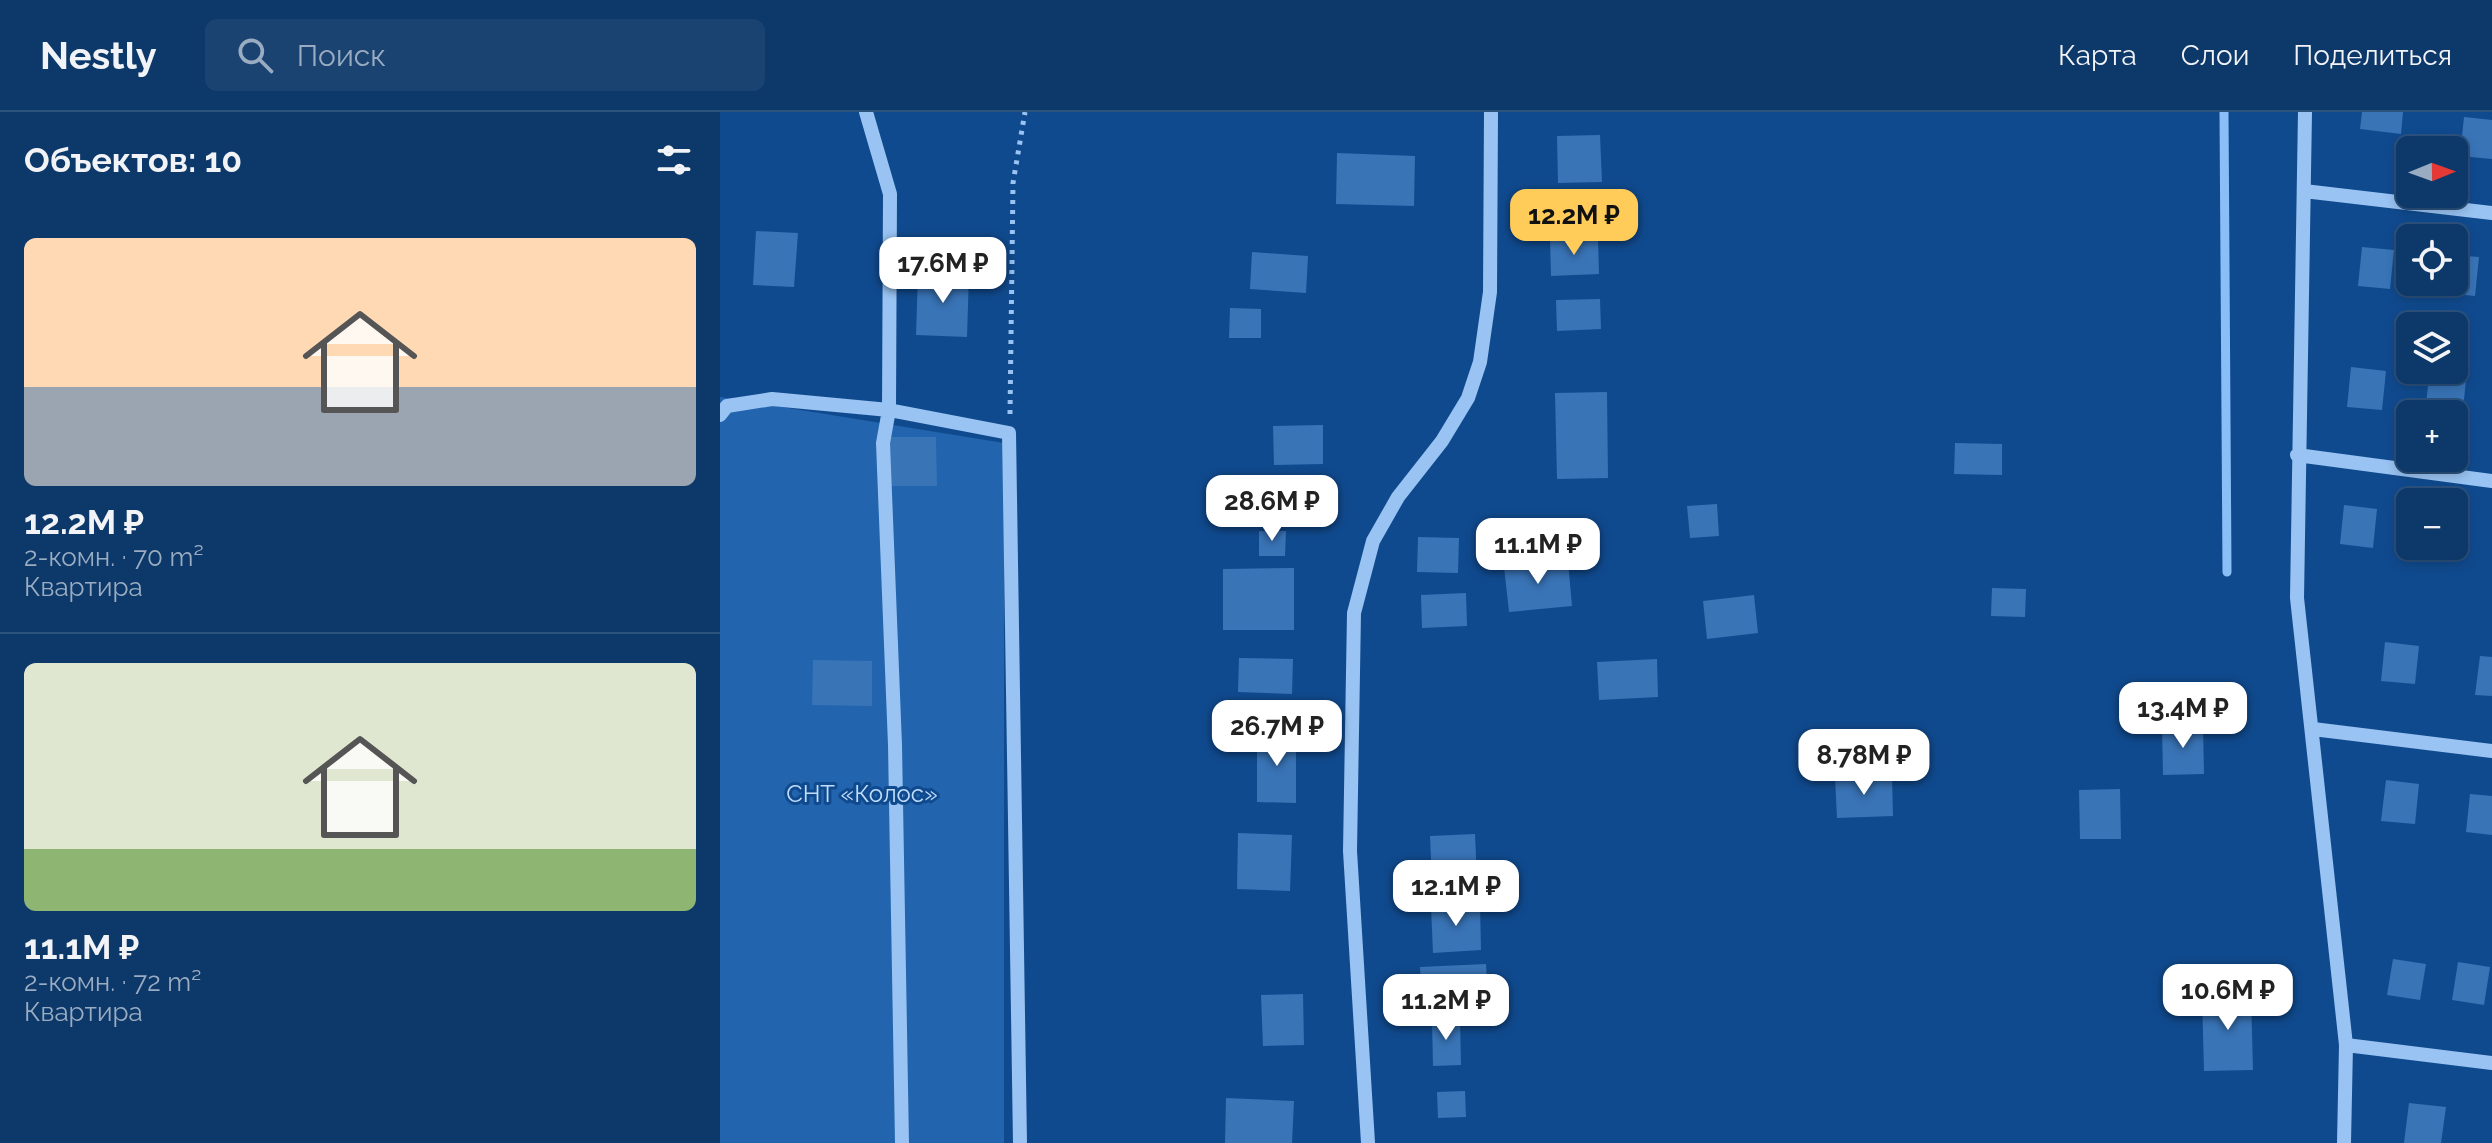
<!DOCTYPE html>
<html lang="ru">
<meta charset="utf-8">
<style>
body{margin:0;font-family:Raleway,sans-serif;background:#1a4372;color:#f1f3f6;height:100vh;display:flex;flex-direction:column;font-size:30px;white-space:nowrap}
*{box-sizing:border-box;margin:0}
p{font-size:26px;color:#9aacc1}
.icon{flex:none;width:44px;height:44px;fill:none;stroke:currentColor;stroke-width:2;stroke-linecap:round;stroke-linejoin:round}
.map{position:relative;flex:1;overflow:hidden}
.details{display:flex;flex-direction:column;background:#0c386a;width:720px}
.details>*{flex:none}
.needle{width:52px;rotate:89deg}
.buttons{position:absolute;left:1676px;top:24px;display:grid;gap:16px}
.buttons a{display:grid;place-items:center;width:72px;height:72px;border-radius:12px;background:#0c386a;box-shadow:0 4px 12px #0003,0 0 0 2px #2c527e;font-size:40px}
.price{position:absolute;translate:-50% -68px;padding:0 18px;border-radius:16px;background:#fff;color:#222;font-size:26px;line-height:52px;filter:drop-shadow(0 2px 4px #0008)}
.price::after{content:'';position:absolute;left:50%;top:48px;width:24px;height:18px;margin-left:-12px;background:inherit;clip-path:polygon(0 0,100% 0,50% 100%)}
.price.on{background:#ffcc5a;color:#111}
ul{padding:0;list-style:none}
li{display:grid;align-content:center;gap:16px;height:424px;padding:0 24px}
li+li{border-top:2px solid #2c527e}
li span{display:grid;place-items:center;height:248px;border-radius:12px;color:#555}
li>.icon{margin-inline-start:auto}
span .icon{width:144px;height:144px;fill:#fffc;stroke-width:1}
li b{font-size:34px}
h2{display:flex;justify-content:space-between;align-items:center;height:96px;padding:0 24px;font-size:34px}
header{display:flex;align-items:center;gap:48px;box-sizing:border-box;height:112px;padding:0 40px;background:#0c386a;border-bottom:2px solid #2c527e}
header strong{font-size:38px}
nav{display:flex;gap:44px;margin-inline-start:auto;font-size:28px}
.search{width:560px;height:72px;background:#1a4372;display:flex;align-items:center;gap:20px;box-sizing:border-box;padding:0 28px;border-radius:12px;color:#9aacc1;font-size:30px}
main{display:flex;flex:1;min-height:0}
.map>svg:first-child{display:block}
.green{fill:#2264ad}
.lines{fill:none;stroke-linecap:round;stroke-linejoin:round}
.stream{stroke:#8abef6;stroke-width:9}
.building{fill:#3974b7}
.path{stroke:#99c3f2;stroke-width:5;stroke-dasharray:4 6;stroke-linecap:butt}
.minor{stroke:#99c3f2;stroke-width:14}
.labels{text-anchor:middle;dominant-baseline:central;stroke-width:6;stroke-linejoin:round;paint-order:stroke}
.park-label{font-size:24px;fill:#c0ddfd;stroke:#104a8e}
</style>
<header>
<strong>Nestly</strong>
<div class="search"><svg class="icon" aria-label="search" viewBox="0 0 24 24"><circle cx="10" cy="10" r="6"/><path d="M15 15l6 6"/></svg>Поиск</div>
<nav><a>Карта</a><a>Слои</a><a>Поделиться</a></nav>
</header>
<main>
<section class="details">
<h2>Объектов: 10<svg class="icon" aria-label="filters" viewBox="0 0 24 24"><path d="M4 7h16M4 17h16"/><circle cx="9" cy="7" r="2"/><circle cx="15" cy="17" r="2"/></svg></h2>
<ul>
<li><span style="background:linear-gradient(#ffd9b3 60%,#9aa5b1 0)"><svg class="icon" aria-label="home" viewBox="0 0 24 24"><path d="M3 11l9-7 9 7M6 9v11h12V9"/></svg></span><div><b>12.2M ₽</b><p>2-комн. · 70 m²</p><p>Квартира</p></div></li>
<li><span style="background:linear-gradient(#dfe7d0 75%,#8fb573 0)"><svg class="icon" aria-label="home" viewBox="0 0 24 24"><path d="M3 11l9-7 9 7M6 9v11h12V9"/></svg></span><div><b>11.1M ₽</b><p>2-комн. · 72 m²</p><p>Квартира</p></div></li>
</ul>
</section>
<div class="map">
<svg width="1772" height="1031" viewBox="0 0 1772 1031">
<rect width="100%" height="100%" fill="#104a8e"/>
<path class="green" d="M0 285 284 331V1031H0Z"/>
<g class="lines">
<path class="stream" d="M1504 0 1507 460"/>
</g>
<path class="building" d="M1642 0H1683L1681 22 1640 17Z
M1744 5 1772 8V47L1740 44Z
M880 23 882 70 838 71 837 24Z
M617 41 695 44 694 94 616 92Z
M36 119 78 121 74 175 33 173Z
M878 127 879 162 831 164 830 128Z
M1642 135 1674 138 1670 177 1638 174Z
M532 140 588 144 586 181 530 177Z
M1734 143 1759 145 1755 184 1714 180 1715 170H1734Z
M198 162 249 163 247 225 196 223Z
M880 187 881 217 837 219 836 188Z
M510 196 541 197V226H509Z
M1631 255 1666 259 1662 298 1627 295Z
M1709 264 1746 268 1742 307 1734 306V302H1705Z
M887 280 888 366 837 367 835 281Z
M603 313V352L554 353 553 314Z
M170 325H216L217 374H170Z
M1235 331 1282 332V363L1234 362Z
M997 392 999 424 970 426 967 394Z
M1624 393 1657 397 1653 436 1620 432Z
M539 419H566L565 444H539Z
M698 425 739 426 738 461 697 460Z
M1693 434H1725L1724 448 1692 444Z
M848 449 852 494 789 500 784 455Z
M574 456V518H503V457Z
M1272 476 1306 477 1305 505 1271 504Z
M746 481 747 514 702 516 701 483Z
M1034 483 1038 521 987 527 983 489Z
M1665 530 1699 534 1695 572 1661 569Z
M1760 544 1772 545V584L1755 583Z
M519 546 573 547 572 582 518 580Z
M937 547 938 585 879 588 877 550Z
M93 548 152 549V594L92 593Z
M1483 613 1484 662 1443 663 1442 614Z
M537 621H576V691L537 690Z
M1172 664 1173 704 1117 706 1115 666Z
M1666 668 1699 672 1695 712 1661 709Z
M1400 677 1401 727H1360L1359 678Z
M1750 682 1772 684V723L1746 720Z
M518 721 572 723 570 779 517 777Z
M755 722 757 767 712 769 710 724Z
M760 792 761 838 713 841 711 795Z
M1673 847 1706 852 1700 888 1667 883Z
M1738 850 1770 855 1764 893 1732 888Z
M766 852 769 897 702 900 700 855Z
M583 882 584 933 543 934 541 883Z
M1531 882 1533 958 1484 959 1482 883Z
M740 907 741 953 713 954 712 908Z
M745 979 746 1005 718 1006 717 980Z
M506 986 574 989 572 1031H505Z
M1689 991 1726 995 1721 1031H1684Z"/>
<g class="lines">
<path class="path" d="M290 302 293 71 305 0"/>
<path class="minor" d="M146 0 170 82 169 298 163 331 175 633 182 1031
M1585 0 1577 486 1626 933 1624 1031
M1584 79 1772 101
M0 303 7 294 52 287 169 298 289 321 300 1031
M1577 343 1772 369
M1593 617 1772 639
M1626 933 1772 951
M648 1031 630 739 634 501 653 429 678 385 722 329 748 286 760 250 770 180 771 0"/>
</g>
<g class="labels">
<g class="park-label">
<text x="142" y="681">СНТ «Колос»</text>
</g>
</g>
</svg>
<div class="buttons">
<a><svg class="needle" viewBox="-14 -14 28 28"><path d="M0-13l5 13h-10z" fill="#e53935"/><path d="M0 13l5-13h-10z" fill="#9aacc1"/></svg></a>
<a><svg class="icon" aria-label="locate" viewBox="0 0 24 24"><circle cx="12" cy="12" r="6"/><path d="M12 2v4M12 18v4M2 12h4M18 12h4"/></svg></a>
<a><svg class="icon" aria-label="layers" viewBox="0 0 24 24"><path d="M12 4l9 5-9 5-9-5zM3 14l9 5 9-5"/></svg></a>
<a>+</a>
<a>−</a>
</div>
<b class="price on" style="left:854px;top:145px">12.2M ₽</b>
<b class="price" style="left:223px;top:193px">17.6M ₽</b>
<b class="price" style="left:552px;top:431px">28.6M ₽</b>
<b class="price" style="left:818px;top:474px">11.1M ₽</b>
<b class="price" style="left:1463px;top:638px">13.4M ₽</b>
<b class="price" style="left:557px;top:656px">26.7M ₽</b>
<b class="price" style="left:1144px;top:685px">8.78M ₽</b>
<b class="price" style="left:736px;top:816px">12.1M ₽</b>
<b class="price" style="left:1508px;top:920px">10.6M ₽</b>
<b class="price" style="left:726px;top:930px">11.2M ₽</b>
</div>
</main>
